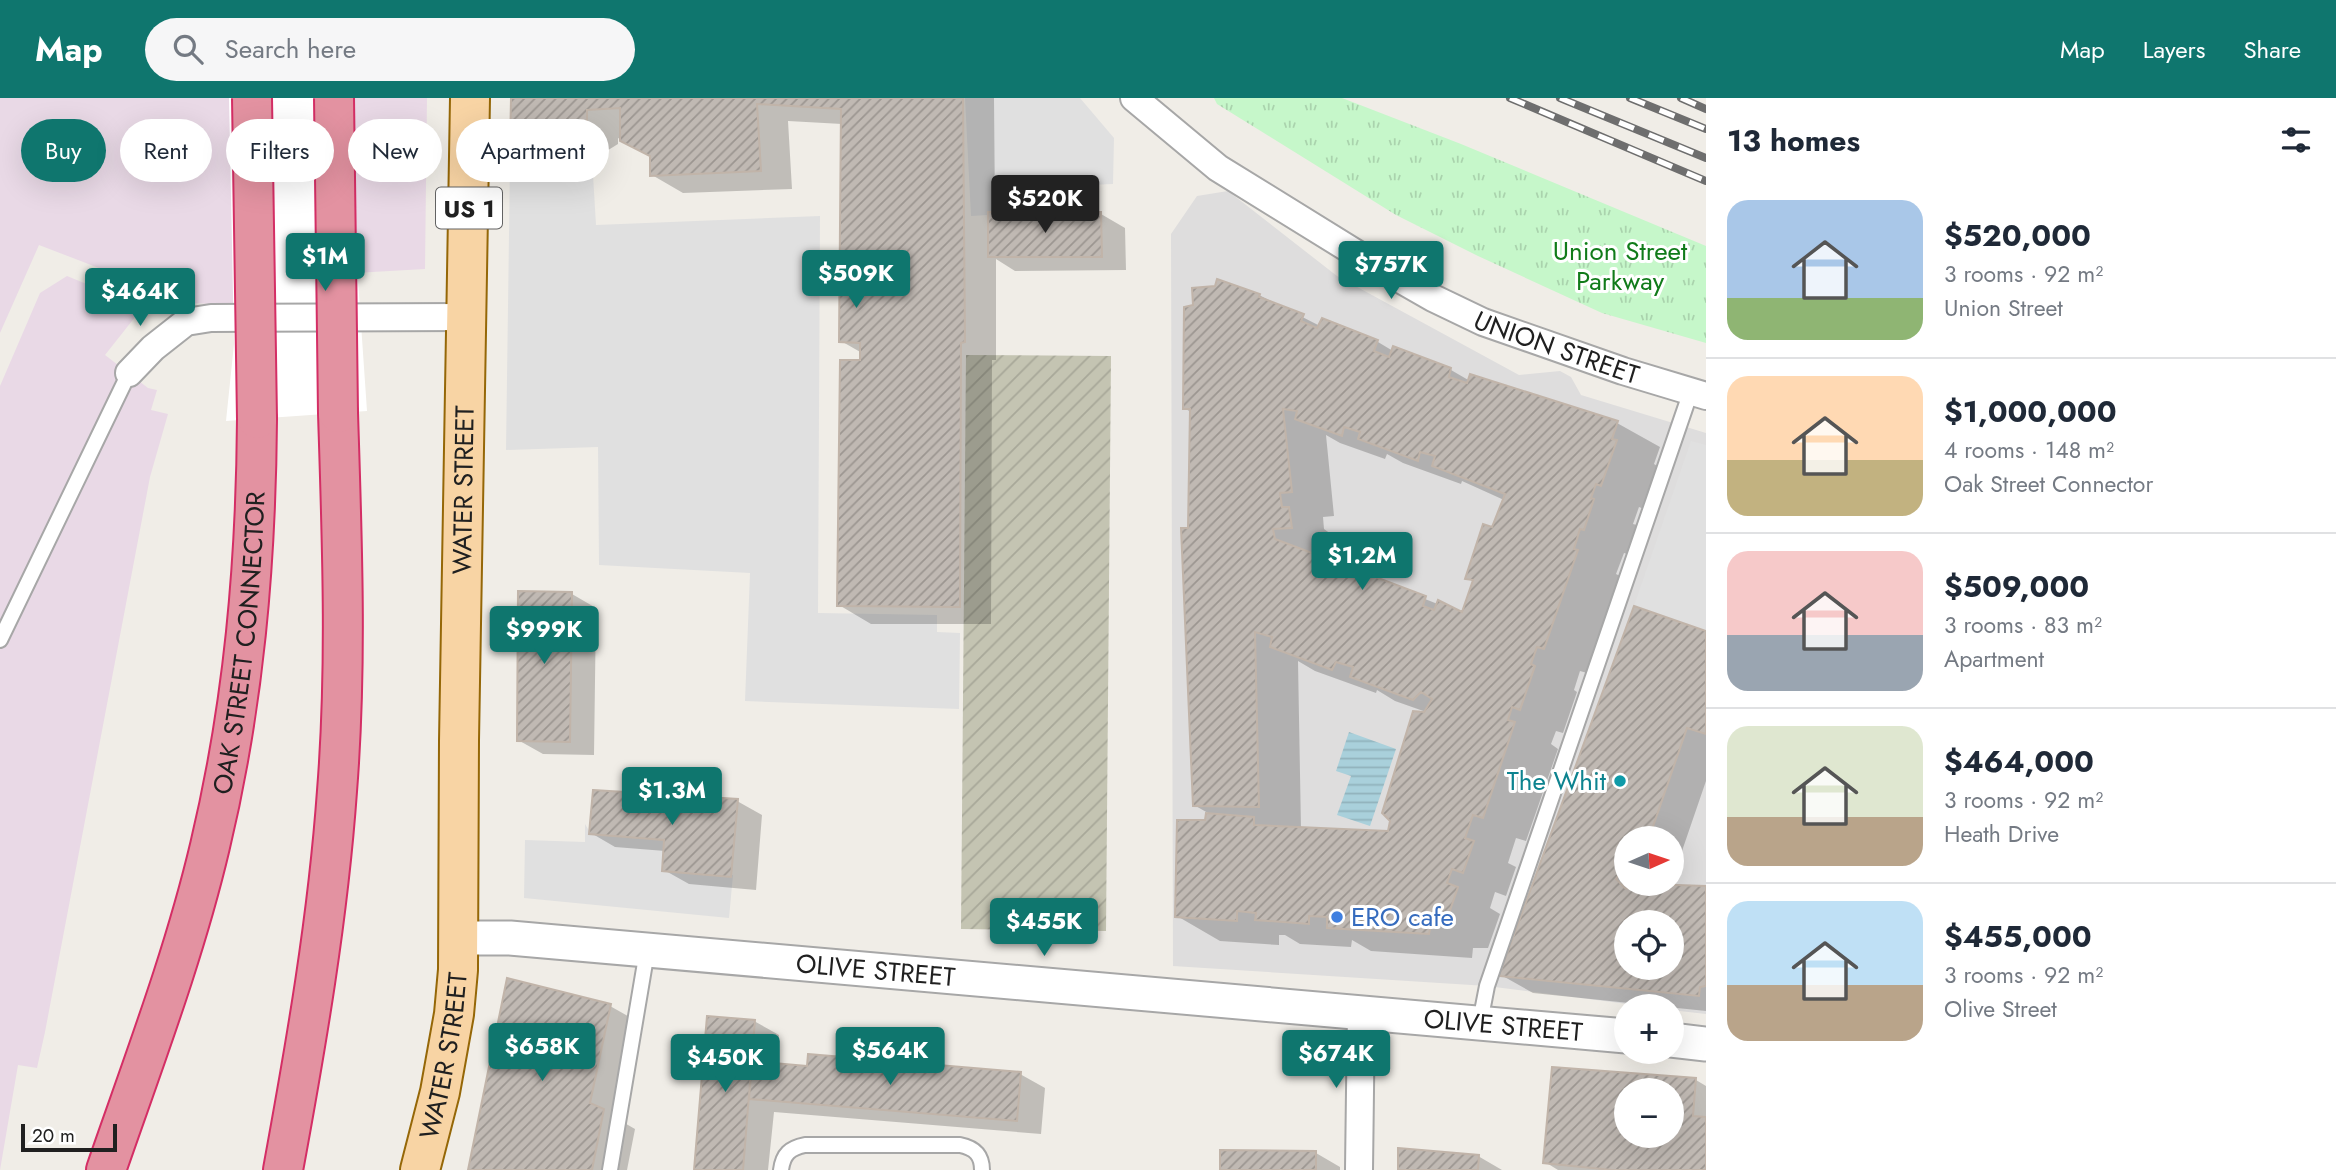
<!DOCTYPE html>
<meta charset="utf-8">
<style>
body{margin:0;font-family:Jost,sans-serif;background:#f6f6f7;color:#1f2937;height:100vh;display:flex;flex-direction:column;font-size:26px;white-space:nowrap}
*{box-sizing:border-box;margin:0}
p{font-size:23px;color:#747a83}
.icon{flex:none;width:38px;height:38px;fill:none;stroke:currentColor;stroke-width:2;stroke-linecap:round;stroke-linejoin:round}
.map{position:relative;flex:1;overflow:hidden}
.sheet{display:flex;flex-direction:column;background:#fff;width:630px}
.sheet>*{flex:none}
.guide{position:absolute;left:21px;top:21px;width:665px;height:63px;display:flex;gap:14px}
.needle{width:46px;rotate:87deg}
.controls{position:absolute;left:1614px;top:728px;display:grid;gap:14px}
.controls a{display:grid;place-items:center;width:70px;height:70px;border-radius:50%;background:#fff;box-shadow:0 7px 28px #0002;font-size:35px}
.scale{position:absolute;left:21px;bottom:18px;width:96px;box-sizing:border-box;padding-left:7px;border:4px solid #202020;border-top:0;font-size:19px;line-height:24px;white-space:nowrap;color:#202020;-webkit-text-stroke:5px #fff;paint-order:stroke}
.price{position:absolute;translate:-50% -60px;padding:0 16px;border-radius:7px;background:#0f766e;color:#fff;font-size:23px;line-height:46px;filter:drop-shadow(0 2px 4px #0008)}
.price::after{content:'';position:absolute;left:50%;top:42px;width:21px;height:16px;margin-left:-10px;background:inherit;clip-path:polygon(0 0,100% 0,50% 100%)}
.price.active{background:#222;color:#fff}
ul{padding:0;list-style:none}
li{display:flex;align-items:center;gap:21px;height:175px;padding:0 21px}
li+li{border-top:2px solid #e0e1e3}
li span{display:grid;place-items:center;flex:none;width:196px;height:140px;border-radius:21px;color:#555}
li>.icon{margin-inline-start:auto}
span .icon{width:84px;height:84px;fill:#fffc;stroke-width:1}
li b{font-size:30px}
h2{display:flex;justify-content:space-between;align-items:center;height:84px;padding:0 21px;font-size:30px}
.pill{padding:0 24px;border-radius:32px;background:#fff;box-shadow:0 7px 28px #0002;font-size:24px;line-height:63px}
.pill.active{background:#0f766e;color:#fff}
header{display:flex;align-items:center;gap:42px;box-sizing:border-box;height:98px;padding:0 35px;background:#0f766e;color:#fff}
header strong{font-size:33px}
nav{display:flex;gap:38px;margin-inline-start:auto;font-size:24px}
.search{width:490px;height:63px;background:#f6f6f7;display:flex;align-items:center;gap:18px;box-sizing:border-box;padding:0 24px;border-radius:38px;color:#747a83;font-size:26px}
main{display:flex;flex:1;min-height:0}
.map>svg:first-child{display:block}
.residential{fill:#dedddd;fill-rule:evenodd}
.railway{fill:#e9d9e6}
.construction{fill:url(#construction-furrows)}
.park{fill:url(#park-tufts)}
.parking{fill:#e0e0e0}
.water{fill:url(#water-rules)}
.pier{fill:#fff}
.shadow{fill:#0003;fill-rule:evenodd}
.building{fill:url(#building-hatch);stroke:#c1b4a9;stroke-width:2;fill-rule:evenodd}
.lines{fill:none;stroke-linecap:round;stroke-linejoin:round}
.service-casing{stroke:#a7a7a7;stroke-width:18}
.minor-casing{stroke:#a7a7a7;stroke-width:30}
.tertiary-casing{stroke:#a7a7a7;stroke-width:37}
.primary-casing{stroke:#956707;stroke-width:42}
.motorway-casing{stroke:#d42e65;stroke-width:42}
.service{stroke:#fff;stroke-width:14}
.minor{stroke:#fff;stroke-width:26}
.tertiary{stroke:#fff;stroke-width:33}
.primary{stroke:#f8d4a4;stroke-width:38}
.motorway{stroke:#e392a1;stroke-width:38}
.rail-casing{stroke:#6e6e6e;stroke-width:8}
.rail{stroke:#fff;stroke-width:5;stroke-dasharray:16;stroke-linecap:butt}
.motorway-bridge-casing{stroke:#d42e65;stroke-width:42;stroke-linecap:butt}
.motorway-bridge{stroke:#e392a1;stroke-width:38}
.culture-dot{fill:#0f9aa8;stroke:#fff;stroke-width:2.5}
.shop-dot{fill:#3f7fe0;stroke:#fff;stroke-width:2.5}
.labels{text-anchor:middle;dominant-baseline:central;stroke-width:6;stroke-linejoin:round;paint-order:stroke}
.shield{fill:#fff;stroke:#636363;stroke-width:2}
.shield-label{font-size:24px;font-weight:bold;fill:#202020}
.park-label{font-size:26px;fill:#117b1a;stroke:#fff}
.street-label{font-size:26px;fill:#202020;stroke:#fff}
.culture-label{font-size:26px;fill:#0d838f;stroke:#fff;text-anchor:end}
.shop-label{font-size:26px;fill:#366cbe;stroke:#fff;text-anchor:start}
</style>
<header>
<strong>Map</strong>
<div class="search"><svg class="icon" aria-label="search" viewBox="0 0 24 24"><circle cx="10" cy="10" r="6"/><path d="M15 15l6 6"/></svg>Search here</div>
<nav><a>Map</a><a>Layers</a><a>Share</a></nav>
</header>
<main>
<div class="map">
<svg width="1706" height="1072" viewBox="0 0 1706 1072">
<defs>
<pattern id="construction-furrows" width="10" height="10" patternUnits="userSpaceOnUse" patternTransform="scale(1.75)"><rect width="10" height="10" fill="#c4c4b2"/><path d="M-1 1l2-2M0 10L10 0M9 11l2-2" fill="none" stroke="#a8a899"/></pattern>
<pattern id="park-tufts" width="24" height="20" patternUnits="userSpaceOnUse" patternTransform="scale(1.75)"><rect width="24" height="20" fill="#c6f7ca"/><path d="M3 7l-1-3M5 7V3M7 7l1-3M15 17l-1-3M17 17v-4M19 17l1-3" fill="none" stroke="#aad3ad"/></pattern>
<pattern id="water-rules" width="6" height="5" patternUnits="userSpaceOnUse" patternTransform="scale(1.75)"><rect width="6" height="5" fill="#a9d0db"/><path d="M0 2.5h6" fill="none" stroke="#91b2bc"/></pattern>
<pattern id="building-hatch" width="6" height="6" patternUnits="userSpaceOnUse" patternTransform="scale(1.75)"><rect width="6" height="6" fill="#c0b9b3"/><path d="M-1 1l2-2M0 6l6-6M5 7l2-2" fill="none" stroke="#9c9691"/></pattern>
</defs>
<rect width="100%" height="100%" fill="#f0ede7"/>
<path class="residential" d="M1228 93 1337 178 1519 277 1560 273 1571 279 1581 297 1706 335V916L1671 912V908H1643L1487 888 1173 868 1171 136 1197 98ZM1626 740H1671V786H1626ZM1626 824H1671V870H1626Z"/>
<path class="railway" d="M0 0H427L425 171 233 182V207L190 205 39 147 0 235Z
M67 178 143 209 105 257 148 290 157 292 151 312 168 316 150 379 45 934 37 970 18 967 0 1072V288L40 195Z"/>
<path class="construction" d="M966 257 1111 258 1106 833 961 831Z"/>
<path class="park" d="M1214 0H1342L1461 46 1706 148V245L1602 215 1478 158 1396 117 1217 6Z"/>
<path class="parking" d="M965 0H1080L1114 40 1113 86 1043 89 1040 114 971 118Z
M592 60 596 127 820 118 818 515 937 517V534L960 535 959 611 745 603 750 475 599 467 598 349 506 352 510 64Z
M1691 343 1706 347V533L1634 508Z
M585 726 591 736 664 741 663 771 733 777 729 820 524 800 525 742 585 744Z"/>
<path class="water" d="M1349 634 1396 651 1370 728 1337 717 1351 678 1336 673Z"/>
<path class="pier" d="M229 0H349L352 95 367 313 226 323 234 246Z"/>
<path class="shadow" d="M513 0H994L995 116H1101L1125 130 1126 172 1015 173 996 161V262H992L991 526H871L839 507 862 255 841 243 842 26 788 23 792 91 683 95 652 77 651 59 618 40V46L584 67 543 69 512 50Z
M1259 197 1320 228 1322 222 1378 244 1393 253 1451 272 1470 283 1617 325 1660 349 1654 366 1659 369 1644 411 1639 409 1633 426 1637 427 1627 456 1624 455 1616 476 1620 478 1587 575 1580 573 1574 592 1577 594 1563 635 1556 633 1551 646 1558 651 1526 743 1516 740 1508 765 1516 769 1506 798 1495 794 1490 810 1500 816 1488 850H1473L1472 860 1371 853 1352 842 1351 849 1300 846 1285 837H1279V847L1220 843 1177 818 1208 715 1194 707 1190 431 1191 314 1184 310ZM1326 337 1340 345 1385 361 1387 356 1403 365 1461 386 1462 383 1504 402 1493 432 1467 480 1474 484 1463 516 1316 458 1315 455 1334 454 1331 436 1324 431 1323 419 1334 418ZM1298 563 1315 573 1376 595 1377 592 1395 603 1429 615 1389 735 1301 731Z
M572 496 596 510 594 657 543 656 518 642Z
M1706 535V683L1671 785V740H1626V786H1659L1657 787 1669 788 1665 786H1671L1670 788 1706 790V913L1533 895 1501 877ZM1626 824H1671V870H1626Z
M737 703 762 717 756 792 689 786 664 772 665 753 615 749 591 735Z
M610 908 642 926 621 1023 635 1031 627 1072H470Z
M754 923 779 937 777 967 1020 976 1045 990 1041 1036 774 1014 768 1072H696Z
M1553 971 1696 982 1706 988V1072H1558L1545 1064ZM1626 992H1671V1038H1626Z
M1316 1055 1340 1069V1072H1222Z
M1478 1058 1502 1072H1400Z"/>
<path class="building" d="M511 0H963L965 244 961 245 960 509 837 508 840 262H860V245L839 244 841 11 757 6 761 73 650 78V58L620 43V10L587 12V28L552 50 510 51Z
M988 114H1101L1102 159H988Z
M1217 181 1260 196 1259 199 1304 216 1301 223 1317 230 1322 220 1378 242 1374 253 1389 259 1393 248 1451 270 1449 279 1467 285 1470 276 1618 323 1612 341 1617 342 1601 388 1596 386 1591 400 1594 401 1584 432 1580 431 1574 451 1578 452 1544 551 1537 549 1531 566 1535 568 1520 612 1512 609 1508 622 1515 624 1483 720 1473 717 1465 740 1474 743 1463 775 1452 771 1447 785 1458 789 1445 827 1431 826 1429 836 1327 830V819L1309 818V826L1255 822 1256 815 1237 813V823L1175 819 1177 722H1205L1206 715 1254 719V727L1388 733 1390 723 1382 715 1413 613 1424 614 1432 601 1421 594 1413 602 1350 579 1353 569 1336 564 1332 572 1270 549 1272 539 1255 534 1259 709 1193 708 1181 430H1188L1190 311H1183L1184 209 1193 207 1192 190 1215 188ZM1283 311 1297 313 1295 321 1342 338 1344 329 1360 334 1358 341 1418 363 1420 354 1435 358 1432 368 1505 396 1492 429 1483 426 1465 481 1473 482 1462 514 1438 502 1434 512 1423 508 1426 498 1275 441 1273 431 1292 430 1289 409H1282L1280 395 1292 394Z
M518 493 572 494 570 644 517 643Z
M1634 508 1706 533V636L1687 630 1649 740H1626V769L1616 781 1625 790 1650 793 1649 786 1706 788V888L1700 889 1699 898 1499 878ZM1626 824H1671V870H1626Z
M593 692 738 701 731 779 662 773 664 742 589 736Z
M507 880 611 906 590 1005 604 1011 592 1072H468Z
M707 918 755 922 743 1072H694Z
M808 956 1021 974 1017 1023 749 1001 752 963 807 968Z
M1552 969 1696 980 1693 1018 1706 1019V1072H1612L1543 1065ZM1626 992H1671V1038H1626Z
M1398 1050 1479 1057 1478 1072H1398Z
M1220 1052 1316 1053V1072H1220Z"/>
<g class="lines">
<g class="service-casing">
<path id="service" d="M0 542 129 275
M1480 924 1487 888 1691 293
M610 1072 647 853
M781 1072C783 1056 790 1050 805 1047H960C975 1050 982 1057 982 1072"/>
</g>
<g class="minor-casing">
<g id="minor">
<path id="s1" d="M1134 0 1218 70 1370 164 1433 200 1483 224 1623 273 1706 298"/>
<path d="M129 275 153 250 186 224 211 220 468 219"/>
<path d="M1359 1072 1361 914"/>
</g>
</g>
<g class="tertiary-casing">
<g id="tertiary">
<path id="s2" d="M459 840H510L1626 938"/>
<path d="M1671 942 1706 946"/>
</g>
</g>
<g class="primary-casing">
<g id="primary">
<path id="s3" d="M420 1072 440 994 454 916 458 872 459 643 470 0"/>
</g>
</g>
<g class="motorway-casing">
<g id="motorway">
<path id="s4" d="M106 1072C143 965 184 858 210 748 244 606 256 466 257 321"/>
<path d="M283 1072C306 947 328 820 337 693 347 567 342 441 338 315"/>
</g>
</g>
<use href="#service" class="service"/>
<use href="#minor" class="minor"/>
<use href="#tertiary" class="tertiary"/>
<use href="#primary" class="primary"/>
<use href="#motorway" class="motorway"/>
<g class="rail-casing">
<path id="rail" d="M1510 0 1706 83
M1560 0 1706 60
M1630 0 1706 31
M1681 0 1706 11"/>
</g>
<use href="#rail" class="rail"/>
<g class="motorway-bridge-casing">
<path id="motorway-bridge" d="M252 0 257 321
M334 0 338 315"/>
</g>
<use href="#motorway-bridge" class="motorway-bridge"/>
</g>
<circle class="culture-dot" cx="1620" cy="683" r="7"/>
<circle class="shop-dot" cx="1337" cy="819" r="7"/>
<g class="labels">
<rect class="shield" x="436" y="89.5" width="66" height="41" rx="5"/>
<g class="shield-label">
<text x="469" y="110">US 1</text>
</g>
<g class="park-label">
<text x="1620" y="153">Union Street<tspan x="1620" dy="30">Parkway</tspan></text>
</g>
<g class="street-label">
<text stroke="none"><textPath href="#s1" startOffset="494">UNION STREET</textPath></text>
<text stroke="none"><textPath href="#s3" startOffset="684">WATER STREET</textPath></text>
<text stroke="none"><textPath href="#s4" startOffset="546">OAK STREET CONNECTOR</textPath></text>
<text stroke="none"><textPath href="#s2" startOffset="418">OLIVE STREET</textPath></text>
<text stroke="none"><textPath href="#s2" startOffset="1048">OLIVE STREET</textPath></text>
<text stroke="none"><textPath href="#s3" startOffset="117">WATER STREET</textPath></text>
</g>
<g class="culture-label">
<text x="1606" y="683">The Whit</text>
</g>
<g class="shop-label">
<text x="1351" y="819">ERO cafe</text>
</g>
</g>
</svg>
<div class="controls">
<a><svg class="needle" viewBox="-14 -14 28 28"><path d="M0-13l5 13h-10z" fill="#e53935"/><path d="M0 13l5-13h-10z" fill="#747a83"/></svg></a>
<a><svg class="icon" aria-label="locate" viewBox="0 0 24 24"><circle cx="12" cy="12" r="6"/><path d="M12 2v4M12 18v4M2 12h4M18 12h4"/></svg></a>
<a>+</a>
<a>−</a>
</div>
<div class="scale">20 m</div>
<b class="price active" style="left:1045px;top:137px">$520K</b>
<b class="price" style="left:325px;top:195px">$1M</b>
<b class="price" style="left:1391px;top:203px">$757K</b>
<b class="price" style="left:856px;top:212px">$509K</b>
<b class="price" style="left:140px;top:230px">$464K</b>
<b class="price" style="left:1362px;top:494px">$1.2M</b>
<b class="price" style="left:544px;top:568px">$999K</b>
<b class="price" style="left:672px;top:729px">$1.3M</b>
<b class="price" style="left:1044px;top:860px">$455K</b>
<b class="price" style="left:542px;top:985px">$658K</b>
<b class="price" style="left:890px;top:989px">$564K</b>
<b class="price" style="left:1336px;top:992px">$674K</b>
<b class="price" style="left:725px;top:996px">$450K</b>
<div class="guide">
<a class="pill active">Buy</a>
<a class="pill">Rent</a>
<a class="pill">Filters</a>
<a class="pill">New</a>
<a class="pill">Apartment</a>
</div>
</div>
<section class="sheet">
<h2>13 homes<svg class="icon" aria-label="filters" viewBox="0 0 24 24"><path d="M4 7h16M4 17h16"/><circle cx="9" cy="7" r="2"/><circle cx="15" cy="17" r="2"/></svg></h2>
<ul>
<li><span style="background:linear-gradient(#a9c7e8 70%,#8fb573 0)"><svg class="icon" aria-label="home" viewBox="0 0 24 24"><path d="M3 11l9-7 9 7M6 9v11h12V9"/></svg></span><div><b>$520,000</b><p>3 rooms · 92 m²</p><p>Union Street</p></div></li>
<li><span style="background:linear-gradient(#ffd9b3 60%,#c2b280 0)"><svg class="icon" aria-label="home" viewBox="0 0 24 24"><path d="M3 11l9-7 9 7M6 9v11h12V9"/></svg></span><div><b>$1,000,000</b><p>4 rooms · 148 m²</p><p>Oak Street Connector</p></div></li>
<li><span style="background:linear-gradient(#f6c9c9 60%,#9aa5b1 0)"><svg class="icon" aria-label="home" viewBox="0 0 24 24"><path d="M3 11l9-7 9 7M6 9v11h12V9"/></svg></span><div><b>$509,000</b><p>3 rooms · 83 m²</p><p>Apartment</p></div></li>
<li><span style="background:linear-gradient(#dfe7d0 65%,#b9a48a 0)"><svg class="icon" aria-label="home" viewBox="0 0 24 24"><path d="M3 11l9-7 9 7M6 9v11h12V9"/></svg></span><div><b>$464,000</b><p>3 rooms · 92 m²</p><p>Heath Drive</p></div></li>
<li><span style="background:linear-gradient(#bfe0f5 60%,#b9a48a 0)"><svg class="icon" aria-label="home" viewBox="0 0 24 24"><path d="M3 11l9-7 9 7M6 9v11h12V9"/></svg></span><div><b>$455,000</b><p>3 rooms · 92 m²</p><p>Olive Street</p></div></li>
</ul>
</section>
</main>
